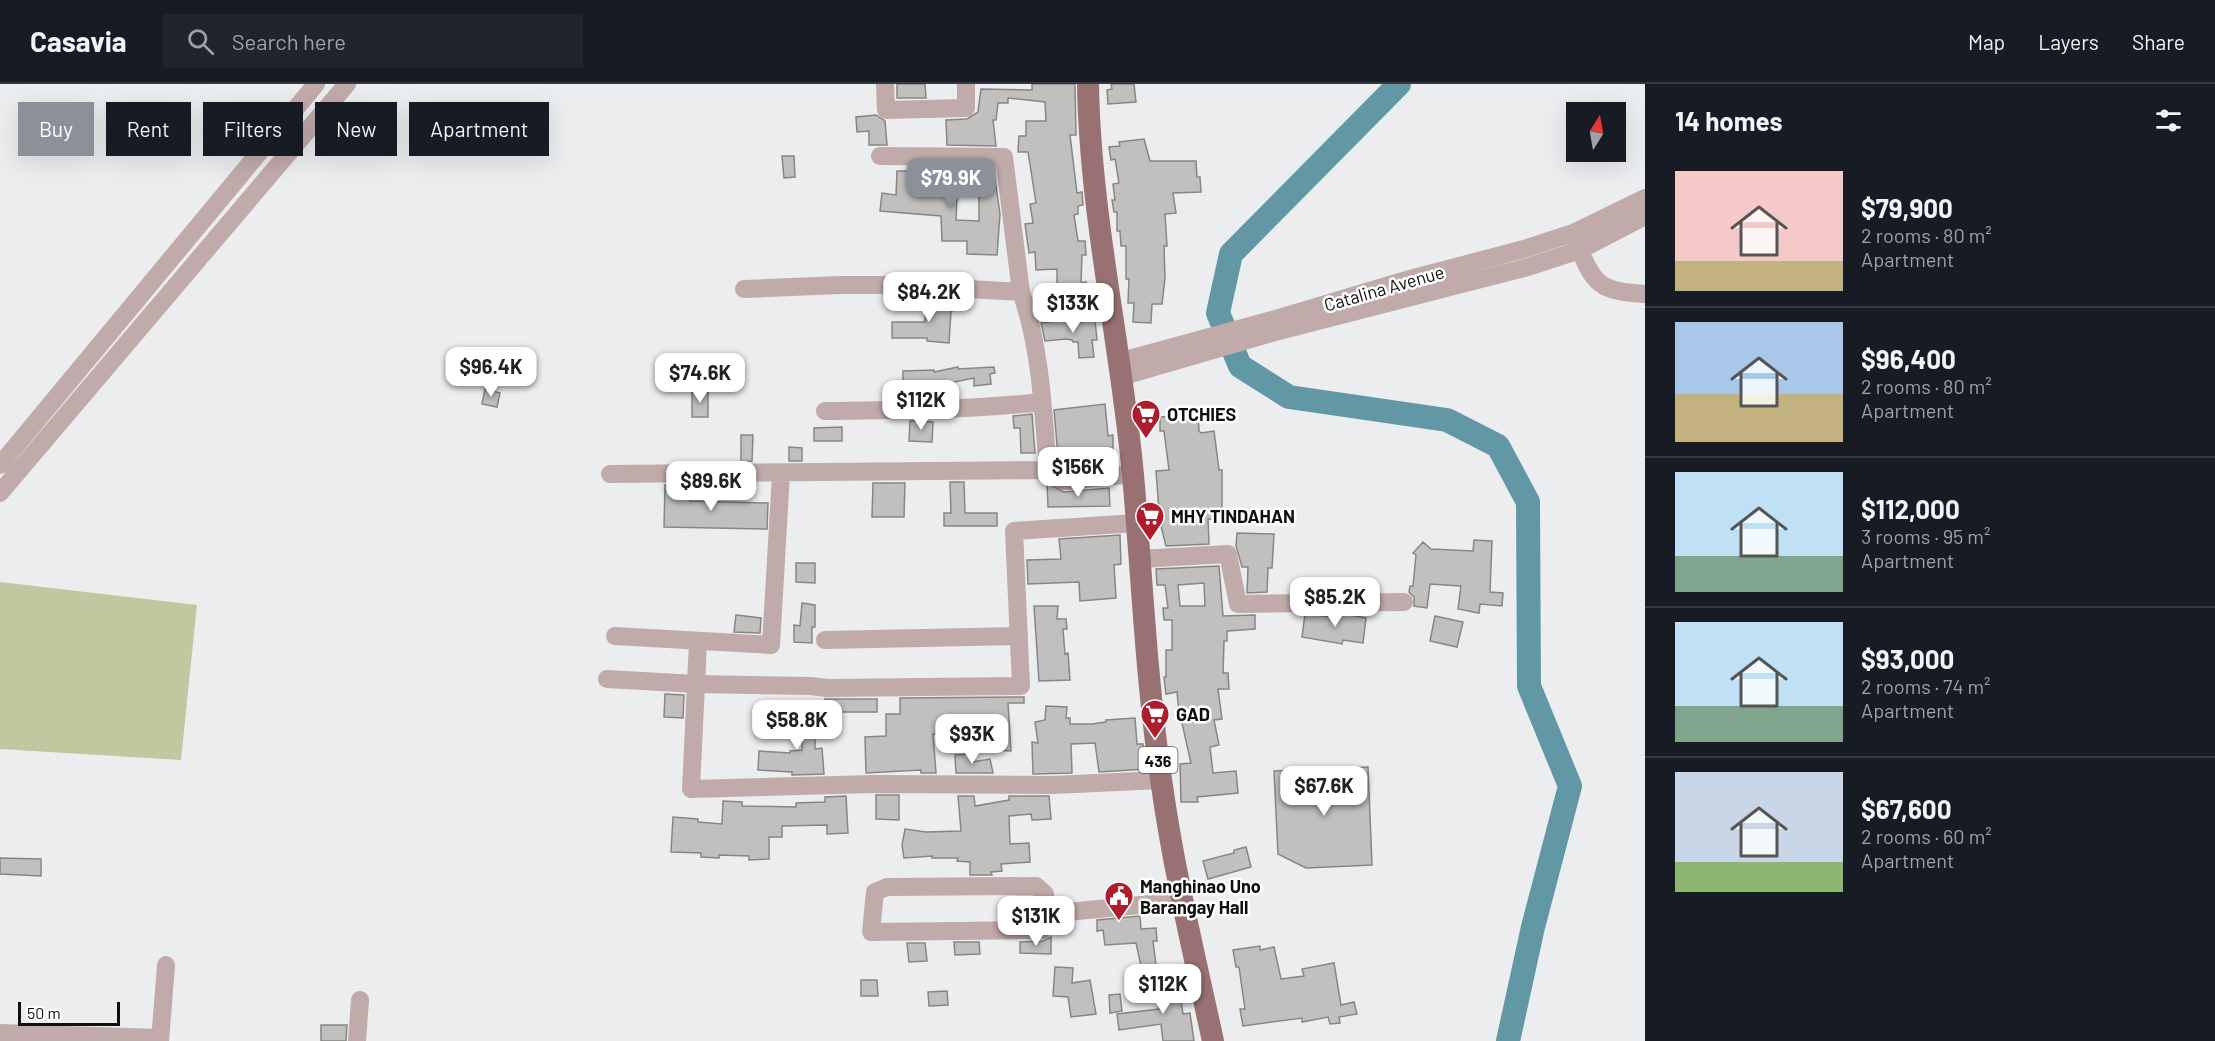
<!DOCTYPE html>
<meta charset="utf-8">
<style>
body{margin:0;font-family:Barlow,sans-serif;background:#20242c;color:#f1f3f6;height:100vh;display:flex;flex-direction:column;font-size:22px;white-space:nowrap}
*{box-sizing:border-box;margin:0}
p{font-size:20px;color:#9ea1a6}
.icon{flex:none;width:33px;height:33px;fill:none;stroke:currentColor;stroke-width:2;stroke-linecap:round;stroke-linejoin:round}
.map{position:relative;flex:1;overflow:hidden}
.panel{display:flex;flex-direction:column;background:#171b24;width:570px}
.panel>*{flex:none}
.top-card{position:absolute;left:18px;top:18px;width:570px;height:54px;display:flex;gap:12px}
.needle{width:39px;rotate:11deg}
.controls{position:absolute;left:1566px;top:18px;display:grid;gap:12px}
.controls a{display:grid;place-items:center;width:60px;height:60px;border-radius:0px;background:#171b24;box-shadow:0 6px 24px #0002;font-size:30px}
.scale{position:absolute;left:18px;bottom:15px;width:102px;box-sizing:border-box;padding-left:6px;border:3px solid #0f0f10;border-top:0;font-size:16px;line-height:21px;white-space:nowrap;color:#0f0f10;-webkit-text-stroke:4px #fff;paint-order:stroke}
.price{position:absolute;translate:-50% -51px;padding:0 14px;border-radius:12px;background:#fff;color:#222;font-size:20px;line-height:39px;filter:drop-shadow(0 2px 3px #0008)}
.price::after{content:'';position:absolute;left:50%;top:36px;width:18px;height:14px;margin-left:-9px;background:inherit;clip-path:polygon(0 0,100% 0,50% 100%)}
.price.current{background:#8c9099;color:#fff}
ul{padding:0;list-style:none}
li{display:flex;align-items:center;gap:18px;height:150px;padding:0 30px}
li+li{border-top:2px solid #363941}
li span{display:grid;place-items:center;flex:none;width:168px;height:120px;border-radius:0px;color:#555}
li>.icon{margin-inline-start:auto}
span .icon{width:72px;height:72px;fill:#fffc;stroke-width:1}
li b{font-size:26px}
h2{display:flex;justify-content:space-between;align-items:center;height:72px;padding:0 30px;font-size:26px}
.tag{padding:0 21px;border-radius:0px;background:#171b24;box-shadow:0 6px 24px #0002;font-size:21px;line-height:54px}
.tag.current{background:#8c9099;color:#fff}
header{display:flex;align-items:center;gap:36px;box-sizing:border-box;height:84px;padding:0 30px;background:#171b24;border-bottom:2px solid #363941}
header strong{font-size:28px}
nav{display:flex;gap:33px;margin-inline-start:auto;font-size:21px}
.search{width:420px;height:54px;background:#20242c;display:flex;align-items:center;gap:15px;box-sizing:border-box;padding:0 21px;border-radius:0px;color:#9ea1a6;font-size:22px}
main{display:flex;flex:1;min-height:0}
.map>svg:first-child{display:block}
.green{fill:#c2c7a0}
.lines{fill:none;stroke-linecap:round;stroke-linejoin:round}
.river{stroke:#6298a5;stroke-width:24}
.building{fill:#c1c0be;stroke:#878684;stroke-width:1.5;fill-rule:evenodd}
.minor{stroke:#c1aaaa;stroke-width:18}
.major{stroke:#9a7172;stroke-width:22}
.labels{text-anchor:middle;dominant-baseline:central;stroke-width:5;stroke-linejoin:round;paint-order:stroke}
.shield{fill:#fff;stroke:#575758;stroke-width:1.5}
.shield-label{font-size:16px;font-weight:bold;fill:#0f0f10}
.street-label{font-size:18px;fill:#0f0f10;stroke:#fff}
.poi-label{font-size:18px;font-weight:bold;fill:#0f0f10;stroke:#fff;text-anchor:start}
</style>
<header>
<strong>Casavia</strong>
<div class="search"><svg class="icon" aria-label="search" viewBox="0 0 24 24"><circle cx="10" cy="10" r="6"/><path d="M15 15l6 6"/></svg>Search here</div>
<nav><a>Map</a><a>Layers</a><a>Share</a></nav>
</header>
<main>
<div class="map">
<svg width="1645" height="957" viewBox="0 0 1645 957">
<rect width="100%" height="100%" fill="#ecedef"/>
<path class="green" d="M0 498 197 521 181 676 0 665Z"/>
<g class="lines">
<path class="river" d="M1399 0 1231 170 1218 229 1240 282 1289 313 1447 336 1498 362 1528 418 1529 602 1570 702 1533 843 1508 957"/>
</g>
<path class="building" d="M897 0H925L926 14H897Z
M1032 0H1075L1076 51H1070L1077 109 1082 108 1083 121 1078 122V130L1074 131 1078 157H1085L1086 171H1082L1081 199 1086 198 1087 209 1057 212V185L1036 186 1035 168 1029 169 1025 140 1033 139 1030 120 1036 119 1028 68H1018L1019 52H1026V37H1046L1045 18 1008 14V19H998L996 36H993L996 62 947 61 946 36 967 35 978 28 981 5 1032 6Z
M1111 0H1134L1136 18 1108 20 1107 6 1112 5Z
M876 31 885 37 887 61H869V47L857 48 856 33Z
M1144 55 1150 77H1196L1197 93H1200L1201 108 1173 109 1176 129 1165 130 1167 162H1164L1165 194 1162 220H1152L1151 239 1133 238 1134 219H1128L1129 195H1126V162H1121L1120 147H1117V128H1114L1112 116H1115L1113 100 1119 99 1115 75 1111 76 1109 63 1120 62 1119 58Z
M782 72H794L795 93 784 94Z
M897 87H930L929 111 957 112 956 136 979 137V111H970V87L994 88 1000 130 997 171 967 170V157H942L941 132 880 127 882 109 896 111Z
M925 215 956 216 957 226 951 227 949 259 927 257V254H892V238H925Z
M1080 233V238L1095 236 1097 256H1092L1094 273 1079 274 1078 258H1073L1072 256 1066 255 1045 257 1041 239Z
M958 283V285L994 283 995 289 990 290 991 300 974 302V294L934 302 935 310 903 311V287L934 286V288Z
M485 305 500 309 497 323 482 320Z
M692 308H708V333H692Z
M1105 320 1108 352 1113 351V364L1076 368V372H1058L1054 326Z
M1198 328 1199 347 1201 349 1214 347 1219 386H1222V435H1208L1209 460 1166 462 1160 438 1161 426H1159L1156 387 1169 386 1164 347H1160V333L1182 332V329Z
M1032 330 1035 369H1021L1020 344H1014L1013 332Z
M910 337 933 338 932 358 909 357Z
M842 343V357H814V344Z
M741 351H753L752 377 741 378Z
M789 363 802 364V377H789Z
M950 398H964L965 429H997V442H944V429H951Z
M873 399H905L904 433H872Z
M1047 399 1064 408 1109 404 1110 422 1048 423Z
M665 401H690V417L768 419 767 445 664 443Z
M1237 449 1274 450 1272 484H1268L1267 508 1247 509 1248 483H1242L1236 462Z
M1120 451 1121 480 1114 481 1116 514 1080 517 1079 498 1028 500 1027 476 1061 475 1059 455Z
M1474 456 1492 457 1490 508 1503 509 1502 522 1480 520 1479 529 1458 525 1461 502 1430 500 1427 524 1414 522V513L1409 508 1410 502H1413L1416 471 1413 469 1423 458 1431 465 1473 467Z
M796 479H815V499L796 498Z
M1219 482 1223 532 1255 531V545L1227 547V557H1224L1223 589H1228L1229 605H1218L1222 635 1214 636 1219 661 1210 663 1213 689 1236 687 1238 709 1197 713 1198 718H1181L1180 680 1191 679 1182 639H1180L1177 608 1166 610 1164 593H1166V566H1172V536H1164L1163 524H1168L1165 501H1157L1156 485ZM1204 499 1205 522H1180L1178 501Z
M802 519 815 521V543H812V559L794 558V541L800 542Z
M1034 522H1058L1057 535H1066L1067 545H1063L1065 570 1068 569 1070 596 1039 597Z
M1305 530 1333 533V530H1347L1366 534 1363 559 1343 556 1342 560 1302 553Z
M736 531 761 534 760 549 734 548Z
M1435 532 1463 538 1457 563 1430 557Z
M665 610 684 611 683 634 664 633Z
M1024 613V619H1008L1011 667 994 666 995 651 933 650 936 689H921V686L866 689 865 653 886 652V630H900V614Z
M825 615H877V628H825Z
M1046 622 1067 623 1066 634H1070V640H1092L1106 638V636L1135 634 1137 660H1143L1146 685 1099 688 1095 659 1071 660 1072 689 1033 690 1032 658 1038 659 1035 638 1045 636Z
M815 627V665L822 664 824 690 792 691V688L758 686 759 667 790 669V667L802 666V646H795L794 628Z
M971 670 972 678 990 675 993 689H956L955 671Z
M1368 683 1372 781 1306 784 1278 770 1274 687Z
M876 711H899V736L876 735Z
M846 712 848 749 827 750V741L782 742V753H769V775L749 776V772L719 771V774L701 773V769L671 768 673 733 698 735V738L722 740 723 717 742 718V722L796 723V719L825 718V713Z
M958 712H974L975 722 1009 716V712H1049L1051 735 1032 736 1031 730 1009 732 1010 760 1029 759 1030 778 1001 780 1002 787 991 788 992 791H970V778L957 777 958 774H932V772L904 774 902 761 905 745 926 748 961 747Z
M1246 763 1251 783 1208 795 1203 777 1234 769V766Z
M0 774 41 775V792L0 790Z
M1140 832 1141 845 1156 844 1157 857H1153L1157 889 1143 891 1136 859 1105 861 1103 846 1097 847V836Z
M1051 853V870L1020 869V858L1043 857Z
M954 858H979L980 870 955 871Z
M907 859H925L927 877 909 878Z
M1260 862V866L1274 863 1281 895 1304 892 1302 885 1334 879 1341 921 1354 918 1357 930 1339 933 1340 939 1330 940 1328 933 1302 938V934L1243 942 1240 925H1245L1239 883H1236L1233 866Z
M1055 883 1073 884 1072 899 1090 896 1096 930 1071 933 1068 913 1053 912Z
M861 896H877L878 912H861Z
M1178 896 1183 930 1190 929 1194 957H1163L1161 940 1119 946 1117 930 1159 925 1155 899Z
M947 907 948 921 929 922 928 908Z
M1120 910 1122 927 1110 929 1109 911Z
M321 941H347L346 957H321Z"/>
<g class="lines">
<path class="minor" d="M885 0 886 26 966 24V0
M880 72 1004 73 1021 208C1041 265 1043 327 1048 386
M1576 157C1594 200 1597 207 1645 210
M744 205 840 201H897L1021 208
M1029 229 1111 217
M1118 278 1272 236 1410 195 1524 165 1573 149 1645 114
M1120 293 1275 248 1528 183 1580 166 1645 132
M825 327C897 326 970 326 1042 318
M0 381 316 0
M610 390 1048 386 1064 397 1133 390
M0 409 347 0
M1139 475 1228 470 1238 520 1404 518
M615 552 771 561 781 390
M825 556 1019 552
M698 558 691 705 872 700 1053 701 1161 696
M607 595 696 600 811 602 827 604 1021 602 1014 447 1136 439
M1036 802 1045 810C1046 821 1049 837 1042 846L871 848 875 808 887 803Z
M1046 830 1182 817
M0 949 160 954
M160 957 166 881
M357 957 360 916"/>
<path class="major" d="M1088 0C1090 131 1121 260 1133 391 1142 492 1146 594 1161 695 1173 783 1194 870 1213 957"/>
</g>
<defs>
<g id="supermarket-pin" transform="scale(1.5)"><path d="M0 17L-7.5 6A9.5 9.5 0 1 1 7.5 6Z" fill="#af1c2b" stroke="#fff"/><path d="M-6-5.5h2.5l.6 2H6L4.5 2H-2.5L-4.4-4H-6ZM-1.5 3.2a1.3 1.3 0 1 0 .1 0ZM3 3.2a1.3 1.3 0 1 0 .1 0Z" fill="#fff"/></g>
<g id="civic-pin" transform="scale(1.5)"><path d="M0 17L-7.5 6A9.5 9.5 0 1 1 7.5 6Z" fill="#af1c2b" stroke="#fff"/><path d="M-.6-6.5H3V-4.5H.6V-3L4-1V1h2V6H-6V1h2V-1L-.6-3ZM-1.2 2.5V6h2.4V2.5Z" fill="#fff"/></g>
</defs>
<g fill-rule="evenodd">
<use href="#supermarket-pin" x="1146" y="330"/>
<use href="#supermarket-pin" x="1150" y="432"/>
<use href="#supermarket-pin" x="1155" y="630"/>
<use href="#civic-pin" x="1119" y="812"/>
</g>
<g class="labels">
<rect class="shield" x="1138.5" y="663" width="39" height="26" rx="4.5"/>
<g class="shield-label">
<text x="1158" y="676">436</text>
</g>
<g class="street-label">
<text transform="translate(1384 204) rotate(-16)">Catalina Avenue</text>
</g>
<g class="poi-label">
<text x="1167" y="330">OTCHIES</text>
<text x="1171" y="432">MHY TINDAHAN</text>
<text x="1176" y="630">GAD</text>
<text x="1140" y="802">Manghinao Uno<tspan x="1140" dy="21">Barangay Hall</tspan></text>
</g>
</g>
</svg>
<div class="controls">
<a><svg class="needle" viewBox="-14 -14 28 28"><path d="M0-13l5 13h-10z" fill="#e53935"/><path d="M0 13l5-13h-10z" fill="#9ea1a6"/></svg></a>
</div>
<div class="scale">50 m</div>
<b class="price current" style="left:951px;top:125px">$79.9K</b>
<b class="price" style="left:929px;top:239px">$84.2K</b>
<b class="price" style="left:1073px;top:250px">$133K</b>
<b class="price" style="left:491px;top:314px">$96.4K</b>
<b class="price" style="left:700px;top:320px">$74.6K</b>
<b class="price" style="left:921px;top:347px">$112K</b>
<b class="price" style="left:1078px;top:414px">$156K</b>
<b class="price" style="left:711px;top:428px">$89.6K</b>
<b class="price" style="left:1335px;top:544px">$85.2K</b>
<b class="price" style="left:797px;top:667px">$58.8K</b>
<b class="price" style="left:972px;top:681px">$93K</b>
<b class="price" style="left:1324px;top:733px">$67.6K</b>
<b class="price" style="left:1036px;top:863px">$131K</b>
<b class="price" style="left:1163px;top:931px">$112K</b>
<div class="top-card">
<a class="tag current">Buy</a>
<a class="tag">Rent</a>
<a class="tag">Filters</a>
<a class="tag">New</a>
<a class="tag">Apartment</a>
</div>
</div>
<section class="panel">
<h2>14 homes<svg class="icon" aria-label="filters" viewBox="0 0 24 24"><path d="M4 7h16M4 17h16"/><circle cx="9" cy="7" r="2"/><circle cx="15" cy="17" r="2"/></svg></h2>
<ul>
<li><span style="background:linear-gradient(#f6c9c9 75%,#c2b280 0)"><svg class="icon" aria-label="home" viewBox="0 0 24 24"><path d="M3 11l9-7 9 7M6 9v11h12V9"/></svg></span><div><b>$79,900</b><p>2 rooms · 80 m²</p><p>Apartment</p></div></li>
<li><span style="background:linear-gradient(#a9c7e8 60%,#c2b280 0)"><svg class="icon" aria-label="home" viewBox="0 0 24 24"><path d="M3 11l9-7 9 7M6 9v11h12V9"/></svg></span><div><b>$96,400</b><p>2 rooms · 80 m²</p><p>Apartment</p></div></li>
<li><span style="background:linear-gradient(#bfe0f5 70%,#7fa58c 0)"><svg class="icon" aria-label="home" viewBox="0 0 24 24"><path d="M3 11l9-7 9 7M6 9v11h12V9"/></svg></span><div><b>$112,000</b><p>3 rooms · 95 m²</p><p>Apartment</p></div></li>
<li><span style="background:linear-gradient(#bfe0f5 70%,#7fa58c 0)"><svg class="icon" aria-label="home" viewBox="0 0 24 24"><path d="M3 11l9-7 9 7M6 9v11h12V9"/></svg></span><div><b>$93,000</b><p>2 rooms · 74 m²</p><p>Apartment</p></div></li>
<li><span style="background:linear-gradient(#c9d6e8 75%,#8fb573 0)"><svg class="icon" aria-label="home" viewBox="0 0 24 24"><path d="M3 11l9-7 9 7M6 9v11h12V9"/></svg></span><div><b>$67,600</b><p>2 rooms · 60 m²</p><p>Apartment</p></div></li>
</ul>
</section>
</main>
